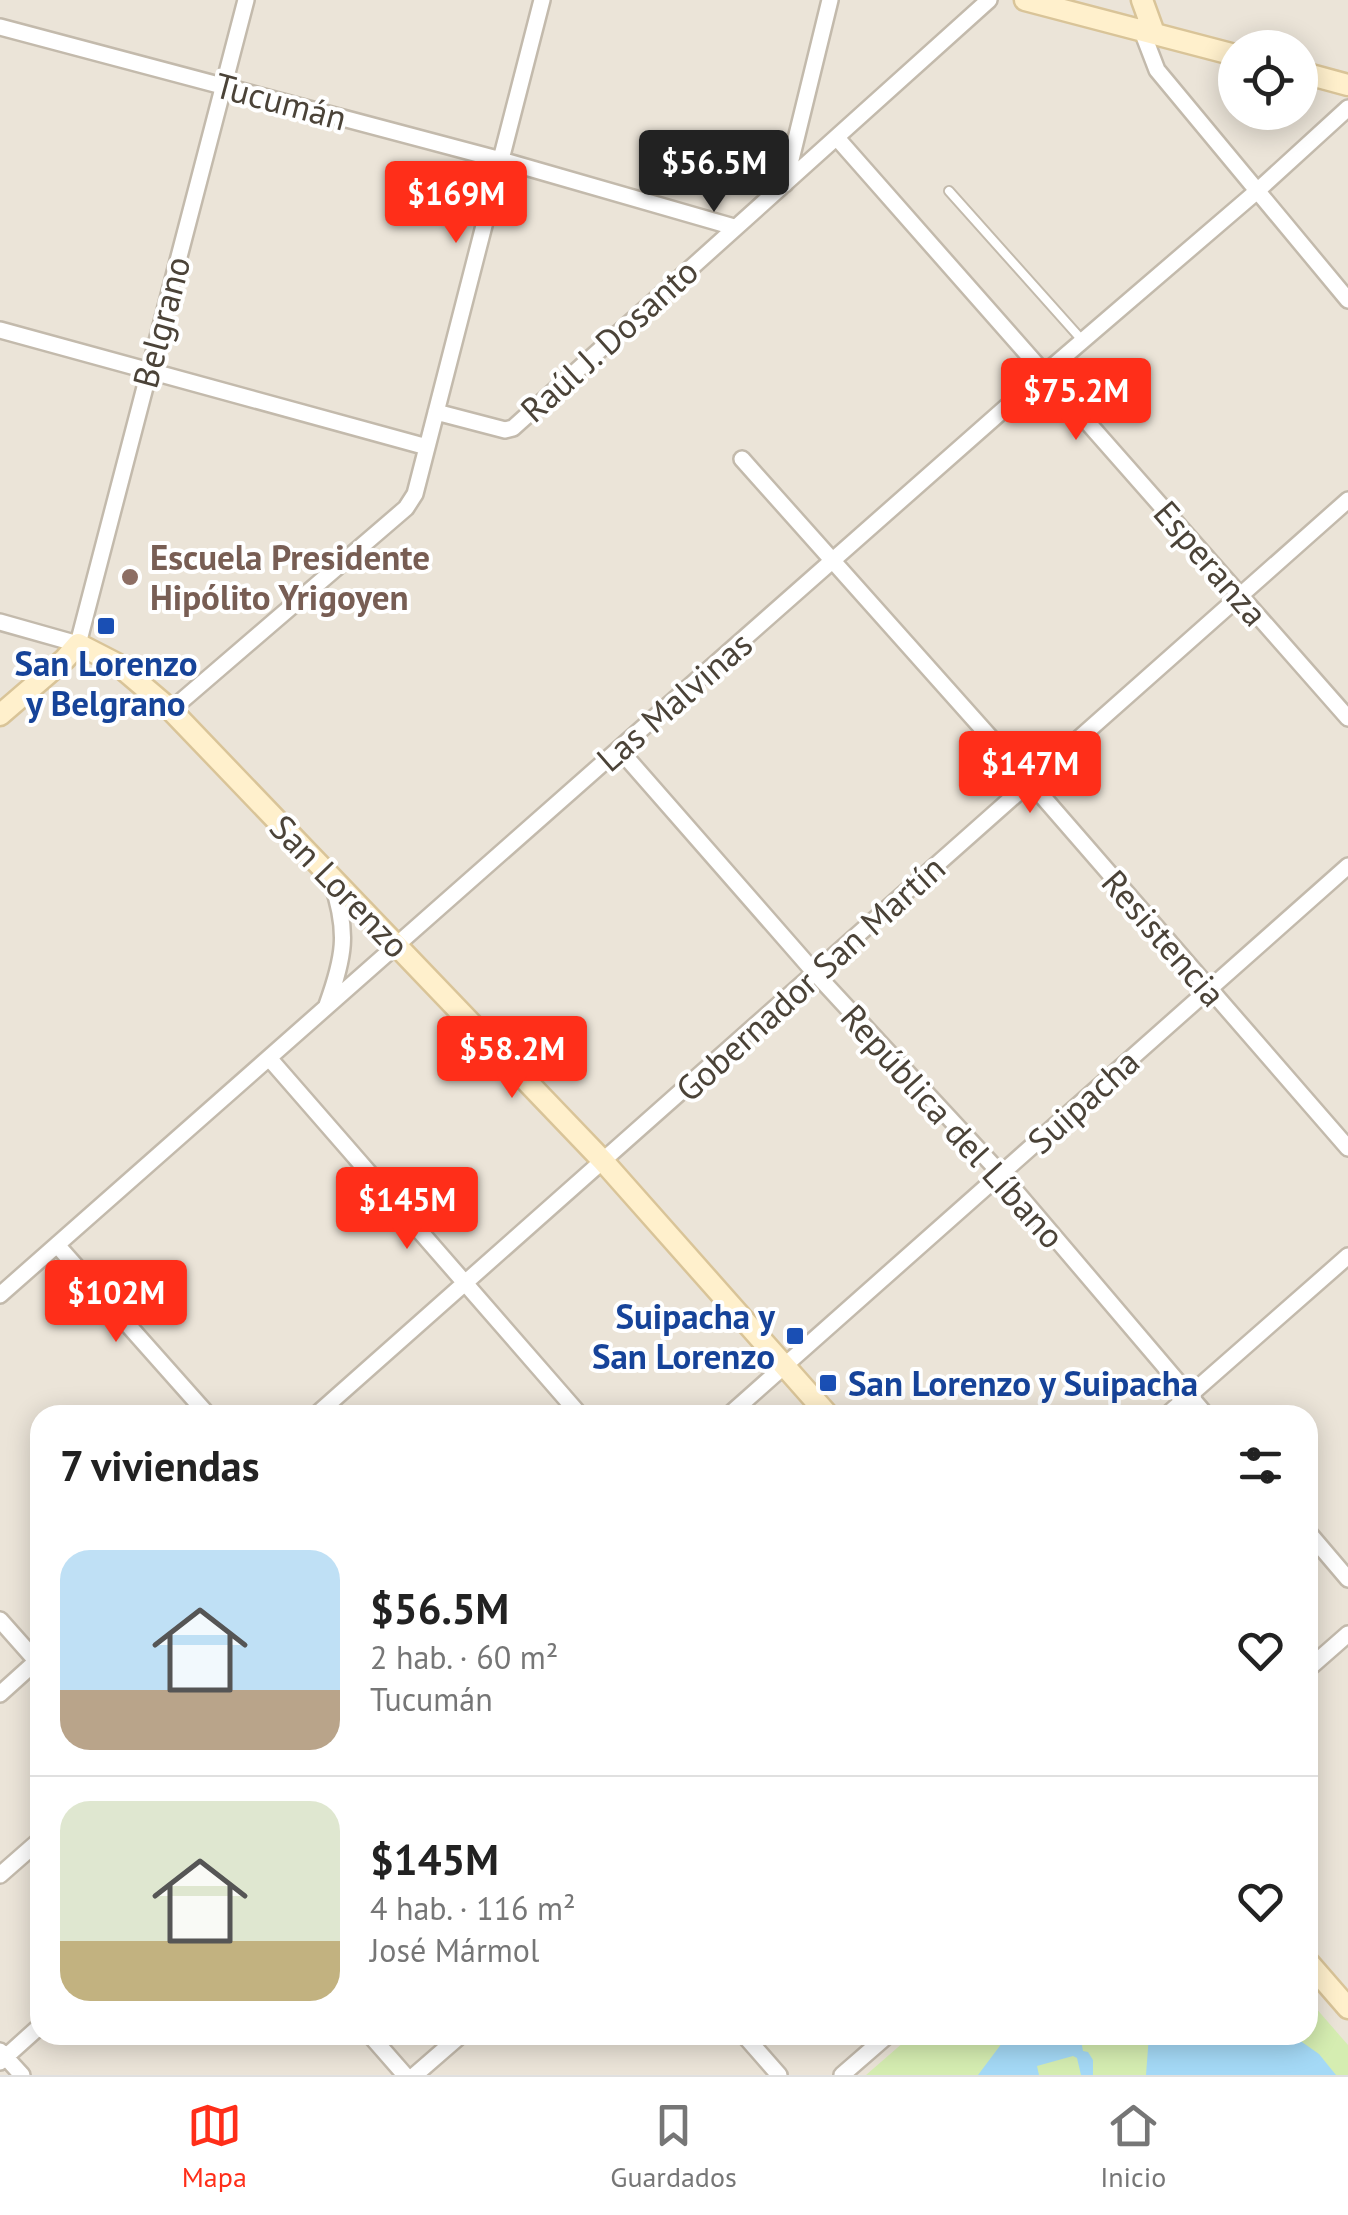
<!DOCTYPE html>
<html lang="es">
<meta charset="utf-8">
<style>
body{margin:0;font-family:"PT Sans",sans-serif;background:#f6f6f6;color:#222;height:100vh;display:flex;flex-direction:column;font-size:38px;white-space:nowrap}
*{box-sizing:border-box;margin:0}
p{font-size:32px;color:#767676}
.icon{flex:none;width:55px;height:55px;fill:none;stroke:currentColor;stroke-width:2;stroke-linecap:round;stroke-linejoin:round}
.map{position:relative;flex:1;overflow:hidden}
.drawer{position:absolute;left:30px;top:1405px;width:1288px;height:640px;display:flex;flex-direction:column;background:#fff;border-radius:30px;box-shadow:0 5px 25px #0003}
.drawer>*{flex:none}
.tools{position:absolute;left:1218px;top:30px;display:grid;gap:20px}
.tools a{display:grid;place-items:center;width:100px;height:100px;border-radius:50%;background:#fff;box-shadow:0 5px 25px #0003;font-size:50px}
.price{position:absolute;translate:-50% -85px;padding:0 22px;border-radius:10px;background:#ff2e19;color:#fff;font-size:32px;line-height:65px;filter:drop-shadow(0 2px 5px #0008)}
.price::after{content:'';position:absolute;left:50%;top:60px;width:30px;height:22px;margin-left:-15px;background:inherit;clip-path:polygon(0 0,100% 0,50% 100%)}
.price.active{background:#222;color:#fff}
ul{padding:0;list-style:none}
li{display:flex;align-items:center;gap:30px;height:250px;padding:0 30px}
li+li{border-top:2px solid #e0e0e0}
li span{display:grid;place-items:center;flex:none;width:280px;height:200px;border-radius:30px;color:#555}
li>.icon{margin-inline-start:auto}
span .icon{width:120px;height:120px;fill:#fffc;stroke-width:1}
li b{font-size:42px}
h2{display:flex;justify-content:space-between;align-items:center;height:120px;padding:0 30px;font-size:42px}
.menu{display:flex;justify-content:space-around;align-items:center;height:140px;border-top:2px solid #e0e0e0;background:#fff;font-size:28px;color:#767676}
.menu a{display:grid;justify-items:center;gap:5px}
.menu .active{color:#ff2e19}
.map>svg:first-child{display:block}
.residential{fill:#ebe4d8;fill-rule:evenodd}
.green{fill:#d5edb1}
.water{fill:#a4d9f6}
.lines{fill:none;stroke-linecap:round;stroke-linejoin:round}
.lane-casing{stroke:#c3baac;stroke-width:12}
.street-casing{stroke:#c3baac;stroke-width:20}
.secondary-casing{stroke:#d9c498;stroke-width:25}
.lane{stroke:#fff;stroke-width:8}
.street{stroke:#fff;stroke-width:15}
.secondary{stroke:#fff0cc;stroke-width:20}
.education-dot{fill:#8d6e63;stroke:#fff;stroke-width:4}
.transit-dot{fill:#1a4fb4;stroke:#fff;stroke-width:4}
.labels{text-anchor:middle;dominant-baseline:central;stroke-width:8;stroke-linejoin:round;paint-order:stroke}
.street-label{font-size:35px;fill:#4b4338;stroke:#fff}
.education-label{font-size:35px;font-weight:bold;fill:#785e54;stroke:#fff;text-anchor:start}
.transit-label{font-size:35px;font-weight:bold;fill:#164399;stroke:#fff}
</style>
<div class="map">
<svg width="1348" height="2075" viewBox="0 0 1348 2075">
<rect width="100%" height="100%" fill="#f6f2eb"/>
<path class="residential" d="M0 0H1348V2075H0ZM1235 48H1300V112H1235ZM40 1415H1308V2035H40Z"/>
<path class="green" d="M1308 1999 1348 2045V2075H866L912 2035H1308Z"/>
<path class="water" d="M1008 2035H1080L1083 2051 1088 2052 1093 2060V2075H1081L1077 2058 1073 2056 1037 2066 1039 2075H978Z
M1149 2035H1292L1319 2054 1336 2075H1146Z"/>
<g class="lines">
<g class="lane-casing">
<path id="lane" d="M949 191 1082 340"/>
</g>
<g class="street-casing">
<path id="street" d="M0 27 501 160 734 227
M1142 31 1157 70 1348 300
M837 138 1348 718
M785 184 830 0
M0 330 427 447
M436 412 505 430 513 428 989 0
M742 459 1030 782 1348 1148
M0 622 78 644 246 0
M171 710 406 508 415 494 542 0
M619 749 815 973 1001 1174 1206 1415
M327 1005C344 958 349 932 332 883
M269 1058 580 1415
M57 1245 208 1415
M0 1295 1045 373 1256 192 1348 108
M316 1415 1348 500
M729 1415 1348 866
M1167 1415 1348 1256
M1308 1532 1348 1579
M0 1620 40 1665
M1308 1669 1348 1634
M0 1694 40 1658
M0 1875 40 1840
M370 2035 405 2075
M744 2035 779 2075
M0 2051 22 2075
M0 2062 40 2026
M415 2075 461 2035
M842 2075 888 2035"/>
</g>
<g class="secondary-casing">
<path id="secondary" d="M1025 0 1235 55
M1142 0 1154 33
M1300 72 1348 85
M0 715 65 659 78 644 117 664 171 710 603 1161 828 1415
M1308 1962 1348 2008"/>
</g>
<use href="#lane" class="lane"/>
<use href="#street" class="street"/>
<use href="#secondary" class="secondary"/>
</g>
<circle class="education-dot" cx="130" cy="577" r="10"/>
<g class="transit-dot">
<rect x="96" y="616" width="20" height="20" rx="5"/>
<rect x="785" y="1326" width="20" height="20" rx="5"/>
<rect x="818" y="1373" width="20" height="20" rx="5"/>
</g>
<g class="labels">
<g class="street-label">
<text transform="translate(281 101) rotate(15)">Tucumán</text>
<text transform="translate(161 322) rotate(-75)">Belgrano</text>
<text transform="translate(609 340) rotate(-42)">Raúl J. Dosanto</text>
<text transform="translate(1211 563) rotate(49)">Esperanza</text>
<text transform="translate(674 701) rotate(-41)">Las Malvinas</text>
<text transform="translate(340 886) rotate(46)">San Lorenzo</text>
<text transform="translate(1164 938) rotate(49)">Resistencia</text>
<text transform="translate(810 978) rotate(-42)">Gobernador San Martín</text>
<text transform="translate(1083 1101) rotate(-42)">Suipacha</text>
<text transform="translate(953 1126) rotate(48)">República del Líbano</text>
</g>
<g class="education-label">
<text x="150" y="557">Escuela Presidente<tspan x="150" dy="40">Hipólito Yrigoyen</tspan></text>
</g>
<g class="transit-label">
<text x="106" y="663">San Lorenzo<tspan x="106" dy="40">y Belgrano</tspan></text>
<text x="775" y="1316" text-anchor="end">Suipacha y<tspan x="775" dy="40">San Lorenzo</tspan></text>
<text x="848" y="1383" text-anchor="start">San Lorenzo y Suipacha</text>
</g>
</g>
</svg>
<div class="tools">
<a><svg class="icon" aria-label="locate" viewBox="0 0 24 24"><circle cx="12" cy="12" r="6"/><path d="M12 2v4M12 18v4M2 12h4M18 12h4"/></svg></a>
</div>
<b class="price active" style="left:714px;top:215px">$56.5M</b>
<b class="price" style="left:456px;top:246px">$169M</b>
<b class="price" style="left:1076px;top:443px">$75.2M</b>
<b class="price" style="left:1030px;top:816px">$147M</b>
<b class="price" style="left:512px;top:1101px">$58.2M</b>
<b class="price" style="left:407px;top:1252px">$145M</b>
<b class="price" style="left:116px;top:1345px">$102M</b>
<section class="drawer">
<h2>7 viviendas<svg class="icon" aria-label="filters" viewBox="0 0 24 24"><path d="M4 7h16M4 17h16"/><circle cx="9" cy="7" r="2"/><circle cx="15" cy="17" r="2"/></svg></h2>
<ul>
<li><span style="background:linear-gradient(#bfe0f5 70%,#b9a48a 0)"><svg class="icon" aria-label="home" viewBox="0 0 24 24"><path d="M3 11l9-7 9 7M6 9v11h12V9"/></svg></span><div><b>$56.5M</b><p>2 hab. · 60 m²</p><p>Tucumán</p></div><svg class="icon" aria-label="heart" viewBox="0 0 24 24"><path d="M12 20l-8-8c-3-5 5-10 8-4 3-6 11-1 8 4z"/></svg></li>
<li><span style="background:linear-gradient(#dfe7d0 70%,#c2b280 0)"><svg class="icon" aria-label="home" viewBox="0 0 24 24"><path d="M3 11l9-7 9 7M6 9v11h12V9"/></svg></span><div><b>$145M</b><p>4 hab. · 116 m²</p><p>José Mármol</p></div><svg class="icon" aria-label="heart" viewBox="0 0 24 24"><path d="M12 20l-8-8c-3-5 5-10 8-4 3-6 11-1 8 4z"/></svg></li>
</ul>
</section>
</div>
<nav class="menu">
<a class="active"><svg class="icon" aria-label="map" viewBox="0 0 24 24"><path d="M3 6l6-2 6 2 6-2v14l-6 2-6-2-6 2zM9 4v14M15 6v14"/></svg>Mapa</a>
<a><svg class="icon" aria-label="saved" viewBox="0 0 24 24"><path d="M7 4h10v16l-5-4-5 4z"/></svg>Guardados</a>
<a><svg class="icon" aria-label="home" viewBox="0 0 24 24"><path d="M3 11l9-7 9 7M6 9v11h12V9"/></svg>Inicio</a>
</nav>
